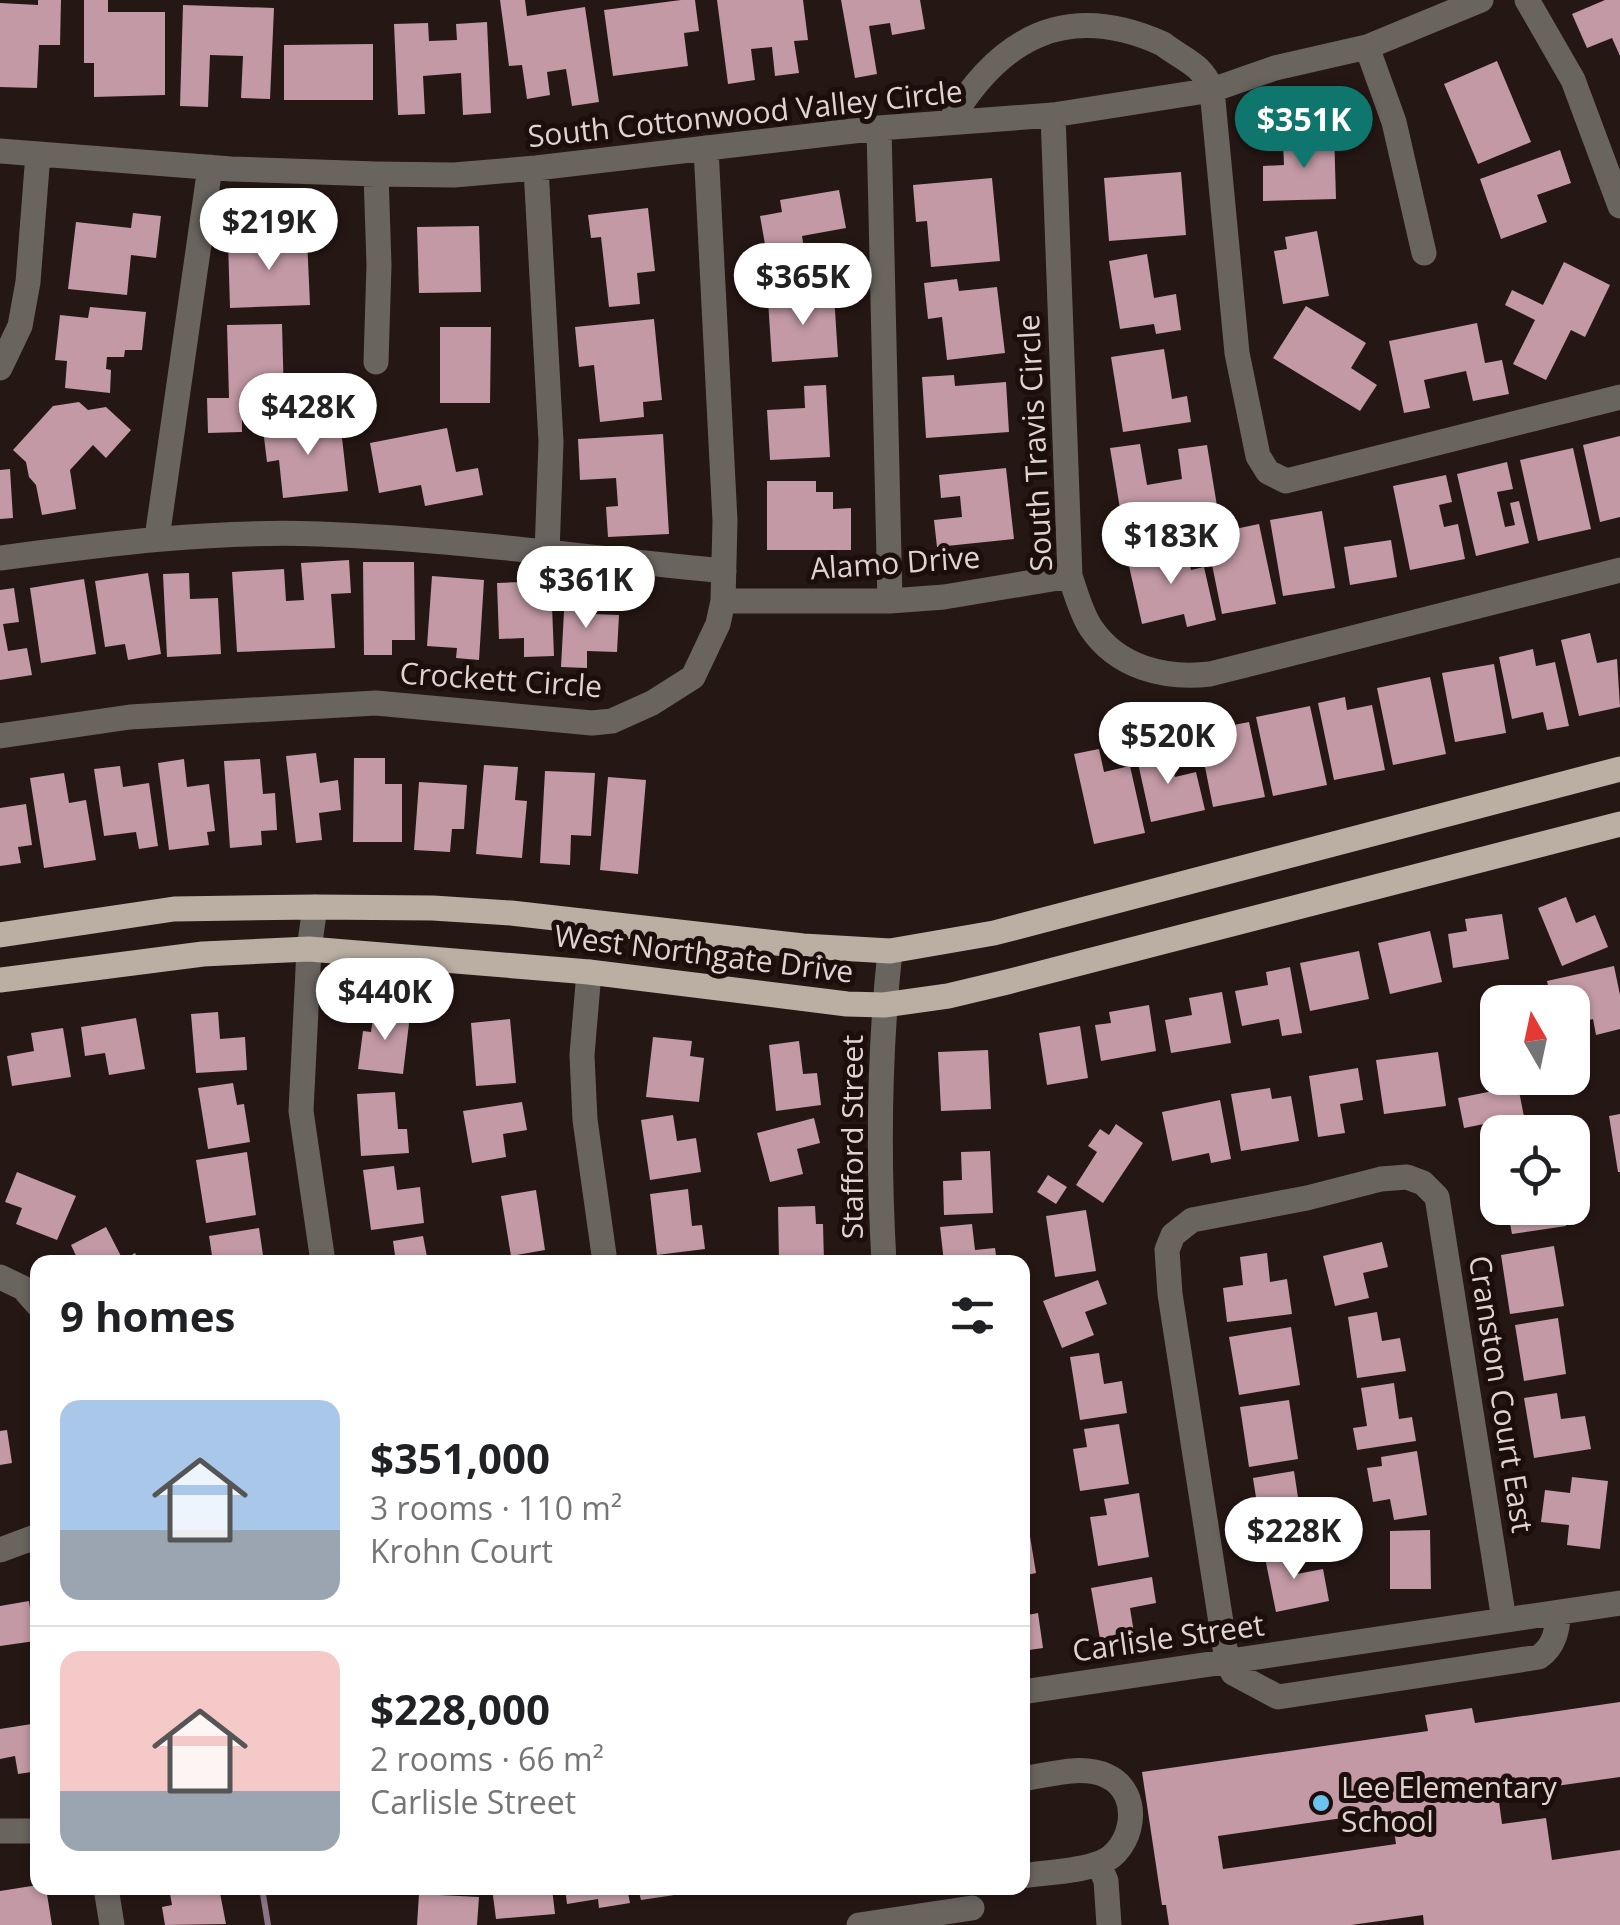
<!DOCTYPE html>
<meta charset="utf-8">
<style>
body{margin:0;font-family:"Open Sans",sans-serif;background:#f6f6f6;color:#202124;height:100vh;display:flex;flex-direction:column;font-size:38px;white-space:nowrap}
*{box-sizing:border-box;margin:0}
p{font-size:32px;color:#757577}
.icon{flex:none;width:55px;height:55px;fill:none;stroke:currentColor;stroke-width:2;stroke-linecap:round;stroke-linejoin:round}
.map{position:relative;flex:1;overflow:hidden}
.sheet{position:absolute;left:30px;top:1255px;width:1000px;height:640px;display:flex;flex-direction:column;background:#fff;border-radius:20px;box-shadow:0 2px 8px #0004}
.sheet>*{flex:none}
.needle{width:65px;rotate:351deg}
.controls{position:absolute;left:1480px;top:985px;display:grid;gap:20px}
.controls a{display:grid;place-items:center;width:110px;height:110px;border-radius:20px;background:#fff;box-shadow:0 2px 8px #0004;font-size:50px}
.price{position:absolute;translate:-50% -85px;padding:0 22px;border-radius:35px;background:#fff;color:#222;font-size:32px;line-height:65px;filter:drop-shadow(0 2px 5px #0008)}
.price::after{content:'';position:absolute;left:50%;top:60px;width:30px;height:22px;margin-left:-15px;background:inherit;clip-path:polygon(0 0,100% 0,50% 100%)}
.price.selected{background:#0f766e;color:#fff}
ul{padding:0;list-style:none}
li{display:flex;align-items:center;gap:30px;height:250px;padding:0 30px}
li+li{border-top:2px solid #e0e0e0}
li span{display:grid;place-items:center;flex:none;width:280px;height:200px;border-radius:20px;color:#555}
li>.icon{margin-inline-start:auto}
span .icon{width:120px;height:120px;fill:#fffc;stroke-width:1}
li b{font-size:42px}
h2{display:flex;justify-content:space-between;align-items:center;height:120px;padding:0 30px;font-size:42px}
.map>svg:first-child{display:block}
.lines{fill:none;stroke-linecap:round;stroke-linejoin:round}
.stream{stroke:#8a7485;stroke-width:6}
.building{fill:#c299a5;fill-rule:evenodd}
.minor{stroke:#6a645f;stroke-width:25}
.major{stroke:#bbaea3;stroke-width:25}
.poi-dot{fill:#6ac3f1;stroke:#1c0e0b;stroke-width:4}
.labels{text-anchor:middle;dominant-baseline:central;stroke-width:10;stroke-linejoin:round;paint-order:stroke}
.street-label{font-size:30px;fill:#dfd4d2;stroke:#1c0e0b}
.poi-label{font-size:30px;fill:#dfd4d2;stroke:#1c0e0b;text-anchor:start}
</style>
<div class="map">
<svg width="1620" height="1925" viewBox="0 0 1620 1925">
<rect width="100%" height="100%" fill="#251714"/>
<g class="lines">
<path class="stream" d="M30 1547 38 1562
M262 1888 268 1925"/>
</g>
<path class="building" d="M38 0H61L60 45H39L37 88 0 87V3L38 5Z
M84 0H108V12H165V95L94 97V63H84Z
M500 0H525L527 16 585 7 599 102 572 106 566 69 547 72 550 95 527 99 522 65 509 66Z
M681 0H695L699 31 684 33 688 66 613 76 604 10Z
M717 0H803L808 40 794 41 799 73 775 76 772 47 751 49 755 80 728 84Z
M841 0H920L925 29 892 35 890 23 869 26 877 74 855 78Z
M1605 0H1620V56L1612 38 1587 48 1572 14Z
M183 5 274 8 270 99 241 98 243 56 210 55 208 107 180 106Z
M487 22 491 113 463 115 461 73 423 76 425 114 398 115 394 24 428 23 429 41 457 40 456 24Z
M373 44V100H284V45Z
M1497 61 1531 142 1478 164 1444 84Z
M1309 131H1334L1336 199 1263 201V166L1284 165 1283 142H1309Z
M1560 150 1571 183 1537 195 1547 222 1501 239 1480 179Z
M1181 172 1186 235 1109 241 1104 178Z
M992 178 1000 261 931 267 927 221 916 222 913 185Z
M839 190 846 228 802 236 806 260 769 267 760 216 782 212 780 200Z
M648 208 655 271 637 273 640 304 609 307 601 237 591 238 588 215Z
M133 213 161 216 156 258 131 255 127 295 68 289 76 222 131 228Z
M479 226 481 292 419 293 417 227Z
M1317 231 1329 296 1283 304 1274 251 1287 249 1285 237Z
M307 238 310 305 230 308 228 241Z
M1147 254 1154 298 1176 294 1181 330 1156 334 1154 324 1120 329 1109 261Z
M1564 262 1610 285 1585 337 1571 330 1546 380 1513 364 1535 320 1505 305 1512 290 1543 305Z
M957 279 959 291 997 287 1005 353 947 360 942 317 928 319 924 283Z
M834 295 838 357 772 362 768 300Z
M1306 306 1366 343 1351 368 1377 385 1360 411 1273 358Z
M90 307 146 312 142 350H125L124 357H107L106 369 111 370 110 393 65 388 67 361 55 360 60 315 88 318Z
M654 319 662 400 643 402 644 417 600 422 594 365 579 367 575 327Z
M1477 323 1485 363 1502 360 1509 394 1473 401 1466 371 1424 380 1430 408 1404 413 1389 341Z
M282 324 284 399 242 400V432L208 433 207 398H229L227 325Z
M440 327H491L490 403H440Z
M1164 349 1172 399 1187 396 1191 422 1123 432 1111 357Z
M954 375 955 386 1006 382 1009 432 926 438 922 377Z
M826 385 830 457 770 460 767 410 805 408 804 386Z
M79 402 88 410 106 407 131 430 106 458 93 445 70 470 76 509 42 515 36 485 29 477 26 462 13 450 53 406Z
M340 420 348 491 283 498 279 460 267 462 263 429Z
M447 428 456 472 478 468 483 495 425 506 421 485 379 493 370 443Z
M663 434 669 534 608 537 606 507 618 506 616 478 580 480 578 439Z
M1620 436V517L1600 522 1583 445Z
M1140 444 1147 485 1182 479 1178 449 1207 445 1217 506 1122 521 1110 448Z
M1573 448 1591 529 1538 541 1520 460Z
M1507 462 1513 489 1497 492 1505 527 1515 525 1510 503 1519 501 1529 543 1476 556 1457 474Z
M1006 468 1014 539 937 547 934 520 962 517 960 496 941 498 939 475Z
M10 469 13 518 0 519V470Z
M1446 475 1452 502 1439 505 1444 527 1458 524 1465 559 1410 570 1393 486Z
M767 481H816V492H833V509L851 508V550H767Z
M1322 511 1335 588 1283 596 1270 520Z
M1259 524 1276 604 1222 614 1206 535Z
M1391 540 1397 577 1350 585 1344 547Z
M1185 544 1191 570 1204 567 1216 620 1187 627 1184 614 1142 624 1127 557Z
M349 560 351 593 331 594 335 648 237 652 232 572 284 569 286 601 304 600 301 563Z
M363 562H414L415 640H392V655H364Z
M148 573 161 654 128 660 125 644 105 647 95 581Z
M189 573 190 599 218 598 221 654 167 657 163 574Z
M432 576 484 580 479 660 456 658 457 648 427 646Z
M84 579 96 654 41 663 30 588Z
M551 581 554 656 524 657V638L499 639 497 583Z
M14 588 19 622 3 624 8 651 27 648 32 675 0 680V590Z
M565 593 593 595 592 614 619 615 617 652 587 651V668L561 667Z
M1590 633 1597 663 1617 659 1620 707 1579 716 1561 640Z
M1533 649 1536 666 1555 662 1569 726 1547 730 1543 712 1512 719 1499 657Z
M1494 664 1506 733 1455 742 1442 673Z
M1430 677 1446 754 1393 765 1377 688Z
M1345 697 1347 710 1372 705 1385 770 1334 780 1318 703Z
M1310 706 1327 785 1273 796 1256 717Z
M1249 722 1265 797 1213 807 1198 732Z
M1168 747 1175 777 1196 772 1205 810 1151 822 1136 754Z
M1099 749 1104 772 1130 766 1145 833 1094 844 1074 754Z
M316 753 320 783 338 780 341 810 319 813 322 840 296 843 286 756Z
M354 758H385V784H402V842H353Z
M184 759 187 787 209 784 215 831 207 832 209 845 169 850 158 763Z
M260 759 263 794 275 793 277 830 261 831 262 845 230 848 224 761Z
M484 765 518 767 515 800 527 801 522 858 476 854Z
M120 766 123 787 149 783 158 846 139 849 136 832 104 836 94 769Z
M545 771 595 773 591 836 571 835 570 865 540 863Z
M64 773 69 803 86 800 96 860 44 868 30 778Z
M608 777 646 780 638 874 600 870Z
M419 782 467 785 464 829H452L450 852 414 850Z
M26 804 32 845 18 847 21 863 0 866V808Z
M1566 897 1576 923 1595 915 1608 947 1562 966 1538 908Z
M1502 914 1509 959 1453 968 1448 934 1467 931 1465 919Z
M1430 931 1442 982 1390 994 1378 943Z
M1359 951 1369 999 1310 1011 1300 963Z
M1614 966 1620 995V1029L1596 1035 1593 1019 1579 1023 1575 1002H1552L1547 981Z
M1290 967 1302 1033 1282 1036 1279 1019 1242 1026 1235 991 1268 985 1266 972Z
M1222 992 1231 1043 1171 1053 1165 1020 1192 1015 1189 998Z
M1149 1005 1156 1051 1101 1061 1095 1025 1111 1023 1109 1012Z
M374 1010 410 1015 403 1074 358 1069 363 1031 371 1032Z
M218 1012 220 1039 245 1037 247 1070 196 1073 191 1014Z
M136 1018 145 1069 109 1075 105 1053 85 1056 81 1027Z
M510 1019 516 1083 476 1086 471 1023Z
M1080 1026 1088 1078 1047 1085 1039 1033Z
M63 1028 71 1077 12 1086 7 1056 34 1051 31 1033Z
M653 1037 692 1041 690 1056 704 1058 699 1102 646 1097Z
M799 1041 803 1074 817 1073 821 1105 776 1111 769 1045Z
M988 1050 991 1109 941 1111 938 1052Z
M1438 1052 1446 1106 1384 1114 1376 1060Z
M1358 1068 1363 1100 1340 1104 1345 1133 1318 1137 1309 1076Z
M233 1083 237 1105 244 1104 250 1142 208 1149 198 1088Z
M1518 1086 1527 1132H1498V1144L1494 1145 1489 1123 1464 1128 1458 1098Z
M1270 1088 1272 1099 1291 1096 1299 1141 1241 1151 1231 1094Z
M395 1092 398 1129H407L409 1153 361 1156 357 1094Z
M1220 1100 1231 1159 1211 1163 1209 1153 1172 1161 1162 1112Z
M522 1102 527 1130 503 1134 506 1157 472 1163 463 1111Z
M1620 1114V1172H1618L1609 1116Z
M673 1115 677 1141 696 1138 701 1172 650 1180 641 1120Z
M814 1118 820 1143 797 1149 803 1174 770 1182 757 1133Z
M1116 1124 1143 1143 1103 1203 1076 1185 1097 1152 1088 1146 1100 1129 1109 1135Z
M990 1151 993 1213 944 1215 943 1181 962 1180 961 1152Z
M247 1152 256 1215 206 1223 196 1160Z
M394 1166 397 1190 420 1187 424 1223 371 1230 363 1170Z
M17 1172 76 1196 57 1240 16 1224 22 1208 5 1202Z
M1048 1175 1067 1187 1056 1204 1037 1192Z
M688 1189 692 1226 702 1225 705 1249 657 1255 650 1194Z
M536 1190 545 1250 511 1256 501 1196Z
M815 1206 816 1224H823L824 1262H779L778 1207Z
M1507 1208H1563L1566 1226 1512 1234Z
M1086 1210 1096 1271 1055 1277 1046 1216Z
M972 1224 975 1250 995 1248 997 1262H944L940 1227Z
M106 1227 123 1260 135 1253 140 1262H79L71 1245Z
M259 1228 264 1262H213L209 1236Z
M423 1236 428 1262H396L393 1241Z
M1382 1242 1388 1267 1363 1273 1369 1298 1335 1306 1323 1256Z
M1554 1246 1564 1306 1510 1314 1501 1255Z
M1267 1253 1270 1282 1287 1279 1292 1314 1227 1322 1223 1288 1243 1285 1240 1257Z
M1098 1280 1107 1304 1085 1312 1094 1335 1062 1348 1043 1301Z
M1377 1312 1382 1341 1400 1338 1406 1371 1357 1378 1348 1317Z
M1558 1318 1566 1374 1524 1381 1515 1325Z
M1291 1327 1300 1385 1239 1395 1229 1337Z
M1099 1353 1104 1384 1122 1381 1127 1413 1080 1420 1070 1357Z
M1394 1383 1399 1419 1412 1417 1416 1441 1357 1450 1353 1428 1367 1426 1361 1388Z
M1557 1393 1561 1419 1585 1416 1591 1449 1534 1458 1524 1398Z
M1289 1400 1298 1459 1249 1467 1240 1407Z
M1119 1424 1129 1484 1080 1491 1073 1449 1087 1447 1084 1429Z
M7 1430 12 1463 0 1465V1431Z
M1417 1451 1427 1515 1394 1520 1390 1499 1373 1502 1367 1468 1382 1466 1381 1457Z
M1294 1471 1303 1530 1262 1536 1253 1478Z
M1572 1477 1608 1481 1600 1549 1567 1545 1569 1525 1541 1522 1545 1490 1570 1493Z
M1139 1493 1149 1557 1098 1566 1090 1517 1107 1515 1104 1499Z
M1026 1512 1036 1573 1022 1576V1513Z
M1430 1530 1431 1589H1390V1531Z
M1292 1548 1297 1574 1323 1569 1329 1601 1276 1612 1264 1553Z
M1152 1577 1156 1603 1130 1608 1134 1633 1100 1639 1091 1588Z
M29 1601 35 1641 0 1646V1606Z
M1038 1613 1043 1648 1022 1651V1616Z
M1620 1702V1777L1498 1794 1502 1824 1546 1818 1552 1860 1620 1850V1925H1424L1423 1915 1351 1925H1169L1166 1905H1162L1142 1772 1428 1731 1425 1715 1472 1708 1475 1723ZM1391 1811 1396 1844 1223 1869 1218 1836Z
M38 1723V1771L18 1774 15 1756 0 1759V1729Z
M38 1885 46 1888 52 1925H0V1891Z
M169 1888H219L226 1924 165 1925 162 1907 172 1905Z
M492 1888H552L555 1914 496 1919Z
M565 1888H627L630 1903 599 1908 598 1899 567 1904Z
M638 1888H708V1890L641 1900Z
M419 1894 479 1897 477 1925H417Z"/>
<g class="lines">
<path class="minor" d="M1527 0 1573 80 1620 206
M1367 47 1394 122 1424 253
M1053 115 1070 576C1076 593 1081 613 1091 628 1118 668 1165 679 1210 674L1620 570
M949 123C999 38 1066 0 1163 44 1185 61 1201 63 1212 90L1237 353 1258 456 1268 472 1286 481 1620 397
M879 128 890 601
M0 151 231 169 376 174 454 175 536 168 879 128 1053 115 1212 90 1275 68 1367 47 1481 0
M536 168 551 442 547 553
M376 362 379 265 376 174
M0 368 20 326 28 282 38 154
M157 538 210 167
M0 558C106 544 212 530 320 534 455 539 589 558 724 571
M723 601H890L944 597 1070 576
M0 736 130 717 376 703 592 723 612 721 652 703 693 677 718 624 723 601 725 521 706 148
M315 907 309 949 301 1111 323 1262
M589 972 582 1055 585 1120 605 1262
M884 1262C878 1159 879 1054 890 951
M0 1277 23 1288 38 1305
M0 1550 38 1536
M1504 1620 1437 1197 1423 1183 1407 1177 1381 1179 1307 1198 1192 1220 1173 1235 1167 1250 1170 1294 1227 1661 1233 1673 1278 1697 1539 1657C1555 1646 1557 1630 1559 1612
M1022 1692 1620 1603
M1022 1779C1049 1775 1082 1764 1107 1776 1144 1793 1134 1850 1100 1863 1077 1872 1047 1872 1022 1876
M0 1831H38
M1099 1864 1106 1881 1109 1925
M106 1888 112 1925
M859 1925 972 1908"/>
<path class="major" d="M0 935 174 909 315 907 433 908 511 913 803 946 890 951 994 933 1620 769
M0 980 203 954 309 949 589 972 847 1004 884 1005 948 996 1007 982 1620 824"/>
</g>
<circle class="poi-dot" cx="1321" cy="1803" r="10"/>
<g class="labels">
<g class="street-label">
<text transform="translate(745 113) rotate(-6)">South Cottonwood Valley Circle</text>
<text transform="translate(1034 443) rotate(-93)">South Travis Circle</text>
<text transform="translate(895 562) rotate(-4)">Alamo Drive</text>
<text transform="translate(501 679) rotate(4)">Crockett Circle</text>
<text transform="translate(704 953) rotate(7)">West Northgate Drive</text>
<text transform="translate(851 1137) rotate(-90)">Stafford Street</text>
<text transform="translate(1502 1394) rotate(81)">Cranston Court East</text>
<text transform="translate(1168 1637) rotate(-8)">Carlisle Street</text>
</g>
<g class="poi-label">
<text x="1341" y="1786">Lee Elementary<tspan x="1341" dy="34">School</tspan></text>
</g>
</g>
</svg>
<div class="controls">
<a><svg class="needle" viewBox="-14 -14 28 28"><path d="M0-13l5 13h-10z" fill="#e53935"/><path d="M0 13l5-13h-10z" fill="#757577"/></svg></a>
<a><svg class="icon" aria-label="locate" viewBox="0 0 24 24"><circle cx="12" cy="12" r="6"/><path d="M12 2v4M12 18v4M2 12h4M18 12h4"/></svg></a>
</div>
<b class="price selected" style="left:1304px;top:171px">$351K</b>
<b class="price" style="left:269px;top:273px">$219K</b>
<b class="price" style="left:803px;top:328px">$365K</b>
<b class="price" style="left:308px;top:458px">$428K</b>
<b class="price" style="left:1171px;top:587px">$183K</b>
<b class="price" style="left:586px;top:631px">$361K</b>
<b class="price" style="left:1168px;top:787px">$520K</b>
<b class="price" style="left:385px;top:1043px">$440K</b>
<b class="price" style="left:1294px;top:1582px">$228K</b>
<section class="sheet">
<h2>9 homes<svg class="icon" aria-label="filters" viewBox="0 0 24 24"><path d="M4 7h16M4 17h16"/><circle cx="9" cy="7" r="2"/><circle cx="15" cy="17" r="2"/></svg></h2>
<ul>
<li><span style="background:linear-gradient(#a9c7e8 65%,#9aa5b1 0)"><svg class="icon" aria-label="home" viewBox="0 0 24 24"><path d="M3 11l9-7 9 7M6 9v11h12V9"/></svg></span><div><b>$351,000</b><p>3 rooms · 110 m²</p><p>Krohn Court</p></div></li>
<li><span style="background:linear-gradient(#f6c9c9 70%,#9aa5b1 0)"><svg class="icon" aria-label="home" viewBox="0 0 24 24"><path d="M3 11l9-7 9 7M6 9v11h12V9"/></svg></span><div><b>$228,000</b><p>2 rooms · 66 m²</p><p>Carlisle Street</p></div></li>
</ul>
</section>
</div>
